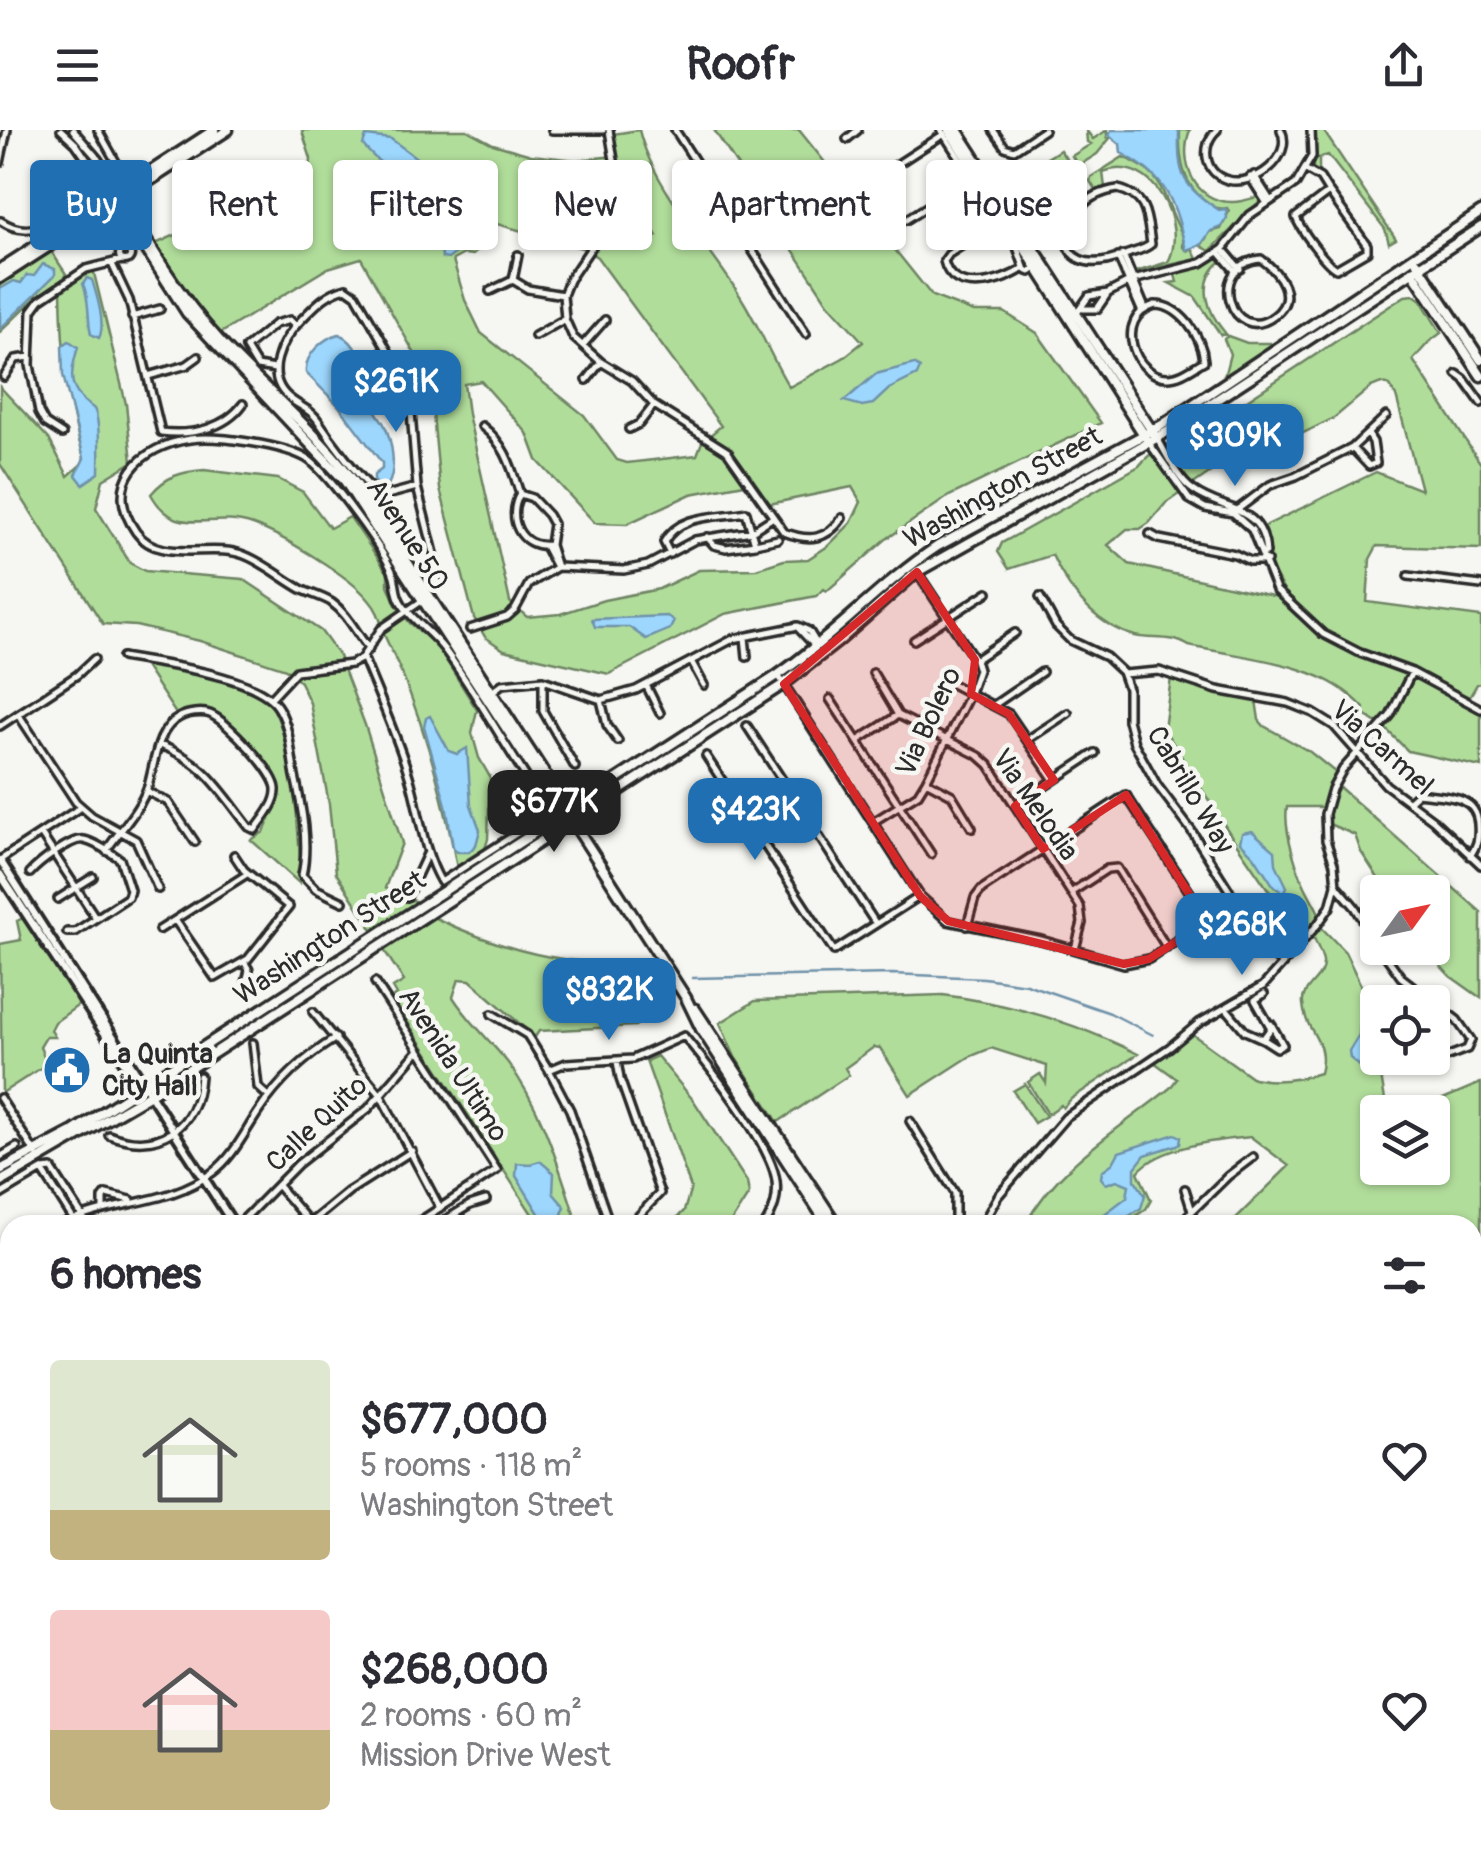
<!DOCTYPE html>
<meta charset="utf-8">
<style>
body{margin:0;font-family:Pangolin,sans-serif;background:#f2f2f3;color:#2b2b33;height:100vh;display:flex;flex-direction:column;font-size:38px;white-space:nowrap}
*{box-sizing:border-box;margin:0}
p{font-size:32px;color:#7c7c81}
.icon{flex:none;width:55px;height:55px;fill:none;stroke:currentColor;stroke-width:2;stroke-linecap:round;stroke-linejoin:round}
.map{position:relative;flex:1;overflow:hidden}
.side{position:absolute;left:0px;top:1085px;width:1482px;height:642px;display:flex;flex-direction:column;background:#fff;border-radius:30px 30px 0 0;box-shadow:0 2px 8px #0004}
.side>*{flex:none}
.hud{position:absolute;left:30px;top:30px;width:1422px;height:90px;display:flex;gap:20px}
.needle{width:65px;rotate:57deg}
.controls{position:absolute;left:1360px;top:745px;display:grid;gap:20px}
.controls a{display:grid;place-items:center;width:90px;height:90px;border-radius:10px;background:#fff;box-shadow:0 2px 8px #0004;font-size:50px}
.price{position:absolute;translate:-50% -85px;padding:0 22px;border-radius:20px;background:#1f6fb2;color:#fff;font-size:32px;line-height:65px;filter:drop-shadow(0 2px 5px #0008)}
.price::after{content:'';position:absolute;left:50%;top:60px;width:30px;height:22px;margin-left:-15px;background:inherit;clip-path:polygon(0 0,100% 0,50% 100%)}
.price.current{background:#222;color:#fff}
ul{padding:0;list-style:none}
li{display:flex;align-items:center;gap:30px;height:250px;padding:0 50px}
li span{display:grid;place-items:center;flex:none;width:280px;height:200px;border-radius:10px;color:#555}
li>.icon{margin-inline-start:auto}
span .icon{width:120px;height:120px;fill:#fffc;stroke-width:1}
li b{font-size:42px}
h2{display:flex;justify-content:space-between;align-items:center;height:120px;padding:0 50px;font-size:42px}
.tag{padding:0 35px;border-radius:10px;background:#fff;box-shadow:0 2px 8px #0004;font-size:35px;line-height:90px}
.tag.current{background:#1f6fb2;color:#fff}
header{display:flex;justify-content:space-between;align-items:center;height:130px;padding:0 50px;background:#fff;font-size:45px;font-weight:700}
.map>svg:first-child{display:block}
.green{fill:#b1dd9b;stroke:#6e8463;stroke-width:2.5;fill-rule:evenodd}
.water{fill:#9dd7fd;stroke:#6f92a9;stroke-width:2.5}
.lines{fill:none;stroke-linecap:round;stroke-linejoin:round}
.stream{stroke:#6f92a9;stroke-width:2.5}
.minor-casing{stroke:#2b2b2b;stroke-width:12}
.tertiary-casing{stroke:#2b2b2b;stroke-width:14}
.secondary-casing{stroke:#2b2b2b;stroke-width:15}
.minor{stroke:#f6f6f2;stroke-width:5}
.tertiary{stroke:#f6f6f2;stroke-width:6}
.secondary{stroke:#f6f6f2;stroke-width:8}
.marked{fill:#d62828;fill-opacity:0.2;stroke:#d62828;stroke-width:8;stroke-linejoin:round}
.labels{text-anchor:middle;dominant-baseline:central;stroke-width:9;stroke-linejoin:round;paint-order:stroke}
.street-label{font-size:28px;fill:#2b2b2b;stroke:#f6f6f2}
.poi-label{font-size:28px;font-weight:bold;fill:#2b2b2b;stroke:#f6f6f2;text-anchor:start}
</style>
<header><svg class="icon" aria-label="menu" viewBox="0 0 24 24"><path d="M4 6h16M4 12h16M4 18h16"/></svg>Roofr<svg class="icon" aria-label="share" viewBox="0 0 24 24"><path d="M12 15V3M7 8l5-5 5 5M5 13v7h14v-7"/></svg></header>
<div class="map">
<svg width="1481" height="1726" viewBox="0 0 1481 1726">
<rect width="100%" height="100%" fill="#f6f6f2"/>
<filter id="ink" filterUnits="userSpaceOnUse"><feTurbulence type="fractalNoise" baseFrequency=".01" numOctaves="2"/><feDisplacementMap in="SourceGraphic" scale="20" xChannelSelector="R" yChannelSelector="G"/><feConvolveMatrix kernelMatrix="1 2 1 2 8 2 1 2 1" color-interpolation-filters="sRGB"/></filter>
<g filter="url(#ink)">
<path class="green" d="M305 0H467L493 14 531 25 576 30 615 26 613 4 639 0C654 61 713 119 745 174 761 201 773 231 789 257L843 228 863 212 828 173 714 0H799L932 166 974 182H1004L1037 203 1101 293 949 366 885 410 827 461 824 459 816 466 725 484 609 544 504 520 485 507 474 488 440 359 430 251 361 128 328 138 221 203 196 178 153 115 236 78 308 66 311 29 302 1ZM623 50 657 106 644 113 609 96 601 108 563 88 565 59 612 74 616 51ZM497 94 582 118 597 127 721 296 702 312 697 325 627 333 617 330 584 285 481 203 465 170 453 130 464 124 473 125 486 111V104ZM481 251 527 303 537 330 595 393 627 394 691 364 750 353 764 375 852 357 861 372 851 393 828 416 808 429 784 430 756 439 699 440 659 459 604 470 560 484 527 487 510 472 468 284 464 254Z
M1086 0 1093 9 1107 0V7L1110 8 1097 24 1078 36 1072 26 1091 14 1087 12Z
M1180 0H1190C1178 31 1194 73 1233 72 1241 72 1250 69 1257 67L1251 55 1246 52 1251 51 1261 70 1210 121 1201 116 1210 102 1221 99 1229 81 1227 78C1217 80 1214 77 1206 71 1182 55 1179 28 1180 0Z
M1315 0H1323L1396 109 1389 113 1385 99 1328 25 1319 28V43L1313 38Z
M1060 20 1073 39 1058 49 1049 39 1030 51 1025 42Z
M1123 27C1163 43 1161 60 1177 94 1182 104 1184 106 1183 117L1188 121 1192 118 1197 129 1133 143 1168 132C1188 96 1154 23 1103 42L1105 58 1097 63 1090 51 1091 47Z
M51 121 68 147 30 173 0 202V154Z
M1215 127H1220L1231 140 1230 144 1229 138 1220 132C1196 153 1208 183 1226 204L1221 205 1195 167 1169 153 1177 152 1175 145Z
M93 139 126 274 132 332 103 350 96 378 130 433 145 441 243 449 321 501 339 526 365 595 402 713 385 758 417 772 372 799 336 743 329 674 310 573 300 552 286 539 200 511 136 496 103 494 0 334V257L49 309 68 346 85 331C67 274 62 220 61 161Z
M1414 165 1421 170 1441 203 1429 212 1413 230 1481 334V419L1377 416 1370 429 1367 472 1481 487V553L1477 554 1466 573 1481 584V637L1408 621 1385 598 1362 583 1364 578C1323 532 1246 528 1189 516 1172 505 1154 510 1135 506 1094 495 1069 461 1052 425L1009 439 998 422 1002 413 1139 336C1152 320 1166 313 1186 310L1405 166ZM1381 253 1390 256 1396 266 1421 360 1376 342 1267 395 1262 400 1269 416 1271 437 1286 465 1277 467 1129 434 1108 415 1127 399H1140L1149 393 1166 373 1215 339 1264 322 1334 288 1371 257Z
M1228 206 1247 213H1270L1272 217 1224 247 1230 224 1224 209Z
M204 340 278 349 303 362 330 398 350 387 388 443V455L396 475 410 493 436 514 477 580 472 603 479 628 490 647 488 709 484 722 457 738C442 660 422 582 387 511 379 495 383 486 369 470 350 446 282 405 253 395 210 380 177 411 151 364 166 346 181 342 204 340Z
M144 535C180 542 234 548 264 567 291 585 303 721 299 753L251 710 264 702 279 669 277 648 244 606 218 584 195 578 176 584Z
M1171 548 1226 565 1256 570 1259 590 1264 596 1310 622 1336 643 1338 656 1481 782V868L1450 846 1424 818H1432V762H1387L1361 722 1355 705 1329 694 1324 677H1287C1283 700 1298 745 1310 766 1316 778 1321 783 1321 797L1345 822 1369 872 1377 878 1378 928 1387 982H1378V1038H1432V982H1412L1481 953V1441L1472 1433V1095H1229L1289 1036 1251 1007C1218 1010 1160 1016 1138 1042L1151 1070 1146 1079 1123 1095H1025C1057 1035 1118 1000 1170 958L1177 949 1154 932 1192 904 1253 948C1275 953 1298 950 1320 943 1329 910 1305 903 1303 874 1301 856 1325 849 1323 831 1322 824 1316 814 1314 808L1300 806 1232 707 1164 599Z
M433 787C511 824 559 832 643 837L668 875 635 896 539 901 535 907 470 850 459 849 453 867C469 892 490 910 508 933 544 981 559 1039 578 1095H509L532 1084 392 868 397 865 393 858 404 851 384 820Z
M23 788 80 874 55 892 51 900 55 907H46L40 917 47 934 2 963 0 814 21 810 17 791Z
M943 865C1013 874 1075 892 1138 924L1071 969 1063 978 1061 975 1048 984 1028 952 1040 944 1046 953 1047 936 991 918 969 927 910 965 880 918 874 917 845 938 849 945 778 992 735 927 720 893 755 871Z
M657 926 694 971 747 1052 749 1064 729 1095H670L684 1081 691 1058 646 931Z
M1025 954 1046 986 1034 993 1013 961Z
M0 1330 10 1345V1452L0 1459Z
M10 1506V1718H50L48 1726H0V1512Z
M86 1718H159L155 1726H82Z
M223 1718H303L308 1726H219Z
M380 1718H445L449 1726H384Z
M514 1718H578L581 1726H517Z
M647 1718H705L707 1726H649Z"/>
<path class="water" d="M1111 0H1179C1178 45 1181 55 1219 80L1226 79 1227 88 1221 97 1211 101 1201 115 1186 120C1175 73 1168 47 1121 23L1120 14 1109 5Z
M366 6 391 9 422 32 450 78 486 87 488 93 481 104 448 129 442 128C441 119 443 107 440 97 430 60 385 44 363 15Z
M43 134 55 139V145L0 199V159L14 151 21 153 27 145 34 146Z
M87 148 92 150C97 166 106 195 99 208L91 204C87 186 90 170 83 154Z
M339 204C365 216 363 249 372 273 374 281 380 286 384 294 392 310 397 339 388 355L380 356 374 351V345L382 339V333L338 275 306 243C304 225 323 208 339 204Z
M69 211 78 217C73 235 66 254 82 269 84 272 93 277 94 279 101 290 99 330 99 343L83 354 76 345 84 328 63 245 62 216Z
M914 234 920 238 917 245 889 259 873 274 862 276 844 271 876 244Z
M667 486 674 491 670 499 646 509 629 497H595L592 489Z
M430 586 449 621 457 624 467 618 471 675 480 700 476 715 469 722H457L453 717 446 675 424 596 426 588Z
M1252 701 1275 721 1276 734 1287 757 1284 764 1273 755 1254 726 1240 712 1242 703Z
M1366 880 1378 887C1378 905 1367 919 1371 939L1367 942 1350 928 1349 921 1359 905 1361 885Z
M1175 1004 1181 1007 1180 1014 1145 1025 1135 1038V1050L1145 1065 1141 1078 1116 1095H1080L1098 1089 1127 1067 1129 1055 1117 1050 1106 1054 1101 1048 1102 1041 1113 1033 1119 1022Z
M540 1031 554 1043 553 1063 565 1077 562 1084 569 1095H546L516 1046 517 1033 530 1034Z"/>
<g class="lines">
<path class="stream" d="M693 848 892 844 984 848 1026 854 1110 883 1153 905"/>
<g class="minor-casing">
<path id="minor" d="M61 0 76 14 112 66
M73 0 98 29 119 62
M98 0 121 41
M552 0H603
M609 0 620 66 612 87 569 150 563 165 565 189 573 207 601 232 632 251 654 275 727 321 784 402C809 412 827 410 842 388
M675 0 806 204
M941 0 1017 117 1025 140 1030 142 1036 138
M993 0 1005 17 1014 20 1044 0
M1217 0C1200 15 1204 44 1228 50 1254 57 1294 28 1281 0
M847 9 858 0
M0 33 7 0
M1306 40 1320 48 1328 61
M1254 45 1270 70
M1250 47 1266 72
M873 50 944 4
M1118 59C1148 66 1147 88 1151 114 1143 121 1133 121 1123 126 1046 156 1051 68 1118 59Z
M1329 62 1367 115V121L1336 139C1326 134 1300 99 1296 87Z
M906 90 972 48
M1 91C16 101 33 102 48 93L62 56 98 29
M1000 91 949 124 944 131C952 167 1002 153 1024 138
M1223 119 1240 139
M119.5 125a5.5 5.5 0 1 1 11 0a5.5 5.5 0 1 1-11 0Z
M1219 122 1236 142
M518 125 513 150 528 159 563 165
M1123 125 1145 178
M1118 127 1141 180
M1261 129C1279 142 1299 167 1274 186 1232 218 1204 134 1261 129Z
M112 134 129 170 161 302C190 306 225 299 243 274
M490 161 513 150
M1108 163 1133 150 1201 133 1223 119 1250 85 1296 54 1312 26 1311 0
M1155 175C1180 175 1202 206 1204 231 1193 237 1181 247 1168 247 1135 248 1112 188 1155 175Z
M1077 183 1089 166 1108 163 1097 179H1083
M132 187 160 179
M535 206 565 189
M583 215 605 190
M275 239 257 236 246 218 275 194 290 190 296 196
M1457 244 1464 249 1481 273
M148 246 187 235 198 227
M4 247 16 229 30 227
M587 250 601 232
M482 296C506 315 511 336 520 364 506 388 520 419 550 415
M629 299 639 294 654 275
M62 304 45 293 39 282 30 235 32 181 40 170 86 139 122 130
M1157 308C1167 324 1177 349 1193 360 1223 382 1263 374 1266 423
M1149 313 1189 369 1205 378 1233 383 1252 400 1276 460 1323 504 1360 523 1412 542 1481 579
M1352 318 1369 336 1376 333 1373 312 1368 304
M417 357 387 365 375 362C357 345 331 310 317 289 310 279 301 277 292 270 261 248 281 210 302 189 316 175 326 163 346 158L356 165 396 235 406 261 411 282 417 357 438 439 437 451
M520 364 532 368 548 385 553 394 550 415 557 437
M1233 383 1270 355 1296 346 1352 318 1386 286
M1150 404 1159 409 1235 424 1250 431H1267
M755 414 778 409
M545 416 555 435
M670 424 664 412C680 383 718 388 746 382L755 414 726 418 714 415 707 407
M1408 446 1481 455
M1040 467 1056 496 1070 510 1106 527 1122 542 1128 559V590L1134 613 1157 655 1191 700 1263 814 1281 833
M470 499 507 487 515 480 529 454 557 437 624 440 648 435 695 410 752 401 772 388
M799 499 815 516
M745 507 747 527
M914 510 988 462
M122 527C158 534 261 545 279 579 290 597 291 626 295 646 302 677 309 714 302 745L316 759 343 772
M363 527C379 567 397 605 409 646 420 681 422 720 441 752L522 700 531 662 530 653C501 609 475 561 444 519 431 502 414 492 402 474 395 464 397 457 394 446 387 423 328 344 309 330 286 315 217 305 190 309 140 316 102 354 136 402 160 435 211 412 244 425 265 433 283 449 303 460 312 464 323 467 331 472 348 484 356 503 369 519
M975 530 1015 503
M691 531 704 555
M873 543 898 585 979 626 989 635 1080 777 1082 793 1075 819
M1123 544 1159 541 1217 560 1288 573 1313 583 1334 596 1386 655 1433 690 1481 735
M778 545 920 766 948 791 1041 810 1124 834 1149 829 1208 790 1126 665 982 759 975 768 967 796
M543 550V581L575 637
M946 551 1009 584 1054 650
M646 555 660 583
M492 562 502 554 543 550 601 570 636 560 733 509 798 496 809 501 818 516
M271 568 296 541 351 534 361 529 381 499 423 470
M830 569 931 724
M601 570 607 595 618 611
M994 575 1042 542
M18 584 76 672 92 686 136 710 158 759
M0 596 77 545 94 529
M747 596 876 794
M859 610 898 585
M1027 610 1068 583
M706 626 834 821 920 766
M926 651 952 665 972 698
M146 661 168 672 195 712
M1410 670 1418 663C1443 667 1476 663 1478 694 1479 708 1478 714 1470 726
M1015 676 1095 623
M873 692 918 664 926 651 970 563 978 540 975 530 917 442
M41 704 96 788
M106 721C120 700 140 680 148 656 155 633 156 599 180 587 187 583 202 581 210 584 227 591 275 642 276 659 277 673 263 689 255 700L249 697C220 660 205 632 160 615
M0 730 81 677
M30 743C38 734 72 707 84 710 95 712 111 723 120 729L130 760 128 767 75 802H67
M1336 755 1355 777 1378 814
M1072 762 1107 739 1117 738 1167 818
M407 767 427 724
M58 769 93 747
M175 790 215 848 248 829 289 777 244 740 234 725
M159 800 247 744
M1380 818 1401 847 1457 890 1471 910 1467 919 1430 933 1420 928
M245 833 249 840 246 853
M375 852 497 1040 414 1095
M1226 878 1245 901 1263 909 1271 898 1255 870 1264 864
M313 882 380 964 440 1078
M492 884 527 905 549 940 570 980 610 1095
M1263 909 1277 918 1283 915 1271 894
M253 913 258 957 269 967
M1416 928 1414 933 1418 938 1430 933
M617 931 620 949 660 1063 630 1095
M549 940 566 933 633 929 684 906C708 935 772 1015 776 1051 778 1068 774 1080 765 1095
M0 968 36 1024
M910 991 955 1063V1095
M109 1005C158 1024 197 998 200 946
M0 1027 17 1017
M42 1040 52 1039 88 1095
M42 1040 77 1095
M279 1057 309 1092
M1185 1059 1192 1081
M0 1065 42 1040
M103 1079V1068L106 1064 131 1070
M310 1093 349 1061 412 1021
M62 1095C110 1070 169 1076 213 1042 234 1026 244 1003 259 981 279 951 305 927 336 908
M238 1095 298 1034 368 979 419 920
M437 1095 470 1075 486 1070
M982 1095 998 1066 1066 987 1170 917 1199 893 1263 856 1318 794 1330 777 1336 755 1334 734 1326 710 1325 684 1332 659 1343 639 1390 586 1412 542
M1178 1095 1228 1046 1253 1027
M0 1138 10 1131
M0 1198 10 1213
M0 1276 10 1291
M1472 1477 1481 1464
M1472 1483 1481 1487
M1472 1598 1481 1592
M1472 1637 1481 1631
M1472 1693 1481 1687
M167 1718 177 1726
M348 1718 353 1726
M480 1718 483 1726
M612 1718 614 1726
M739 1718 741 1726
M783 1718 788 1726
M923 1718 929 1726
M1065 1718 1070 1726
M1349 1718 1354 1726
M1405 1718 1411 1726
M1466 1718 1471 1726
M1245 1725 1258 1718
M182 1726 194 1718
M818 1726 831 1718
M971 1726 996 1718
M1179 1726 1195 1718
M1300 1726 1314 1721
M1311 1726 1320 1718"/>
</g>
<g class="tertiary-casing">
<path id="tertiary" d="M0 730 234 1095
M0 744 136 951 142 956"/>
</g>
<g class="secondary-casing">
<path id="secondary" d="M949 0 1146 308
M957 0 1154 304
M119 62C148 114 178 165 218 209 265 261 321 304 361 361L565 675 567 683 686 868 701 899 828 1095
M112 66 187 183 345 351 559 679 567 683
M1417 133 1481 230
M0 139 214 0
M1412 141 1481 246
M0 148 228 0
M695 879 837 1095
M0 1040 72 1002 778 545C835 506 880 454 938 416L1162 295 1481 82
M0 1052 149 965 784 554 840 510 917 442 1167 302 1481 97
M0 1223 10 1238
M0 1238 10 1253
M319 1718 324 1726
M329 1718 334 1726
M1231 1718 1237 1726
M1240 1718 1246 1726"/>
</g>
<use href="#minor" class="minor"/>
<use href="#tertiary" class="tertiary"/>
<use href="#secondary" class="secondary"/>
</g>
</g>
<path class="marked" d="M917 442 975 530 971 564 1009 584 1054 650 1015 676 1043 719 1126 665 1207 792 1149 829 1124 834 948 791 920 766 784 554Z"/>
<defs>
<g id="civic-disc" transform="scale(2.5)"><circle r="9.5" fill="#1f6fb2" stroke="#f6f6f2"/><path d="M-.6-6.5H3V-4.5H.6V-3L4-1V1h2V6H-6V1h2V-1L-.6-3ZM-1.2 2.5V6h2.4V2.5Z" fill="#fff"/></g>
</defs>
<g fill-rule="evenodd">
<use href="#civic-disc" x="67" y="940"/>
</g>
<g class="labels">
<g class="street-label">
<text transform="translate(1003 358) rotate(-29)">Washington Street</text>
<text transform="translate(407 405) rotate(57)">Avenue 50</text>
<text transform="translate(929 592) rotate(-65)">Via Bolero</text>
<text transform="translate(1382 618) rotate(42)">Via Carmel</text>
<text transform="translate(1190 660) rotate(59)">Cabrillo Way</text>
<text transform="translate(1035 675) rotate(55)">Via Melodia</text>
<text transform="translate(330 808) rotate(-33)">Washington Street</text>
<text transform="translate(453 935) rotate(57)">Avenida Ultimo</text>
<text transform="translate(317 994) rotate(-43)">Calle Quito</text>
</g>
<g class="poi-label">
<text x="102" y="924">La Quinta<tspan x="102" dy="32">City Hall</tspan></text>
</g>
</g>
</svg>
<div class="controls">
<a><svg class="needle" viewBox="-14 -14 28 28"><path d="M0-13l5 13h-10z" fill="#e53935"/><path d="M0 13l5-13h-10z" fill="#7c7c81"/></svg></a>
<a><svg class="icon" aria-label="locate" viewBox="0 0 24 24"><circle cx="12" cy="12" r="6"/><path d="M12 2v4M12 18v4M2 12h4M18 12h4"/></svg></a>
<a><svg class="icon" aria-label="layers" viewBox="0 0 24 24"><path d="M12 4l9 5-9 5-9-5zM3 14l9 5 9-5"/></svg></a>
</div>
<b class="price" style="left:396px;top:305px">$261K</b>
<b class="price" style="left:1235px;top:359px">$309K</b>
<b class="price current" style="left:554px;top:725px">$677K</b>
<b class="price" style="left:755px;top:733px">$423K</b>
<b class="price" style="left:1242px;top:848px">$268K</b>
<b class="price" style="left:609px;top:913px">$832K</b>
<div class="hud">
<a class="tag current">Buy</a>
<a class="tag">Rent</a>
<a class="tag">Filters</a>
<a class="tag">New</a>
<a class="tag">Apartment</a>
<a class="tag">House</a>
</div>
<section class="side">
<h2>6 homes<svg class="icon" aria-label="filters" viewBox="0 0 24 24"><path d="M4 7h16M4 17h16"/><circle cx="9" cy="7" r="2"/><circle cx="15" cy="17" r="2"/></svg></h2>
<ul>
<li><span style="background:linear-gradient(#dfe7d0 75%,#c2b280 0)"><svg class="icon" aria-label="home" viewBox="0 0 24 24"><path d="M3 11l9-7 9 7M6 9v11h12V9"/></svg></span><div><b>$677,000</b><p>5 rooms · 118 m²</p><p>Washington Street</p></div><svg class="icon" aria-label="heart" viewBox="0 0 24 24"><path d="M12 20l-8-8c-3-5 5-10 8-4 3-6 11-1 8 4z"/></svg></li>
<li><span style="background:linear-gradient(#f6c9c9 60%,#c2b280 0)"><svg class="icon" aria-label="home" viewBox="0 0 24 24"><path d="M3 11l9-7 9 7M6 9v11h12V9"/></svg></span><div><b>$268,000</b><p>2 rooms · 60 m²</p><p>Mission Drive West</p></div><svg class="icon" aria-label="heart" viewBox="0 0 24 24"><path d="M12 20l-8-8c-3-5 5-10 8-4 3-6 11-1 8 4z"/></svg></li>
</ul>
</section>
</div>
